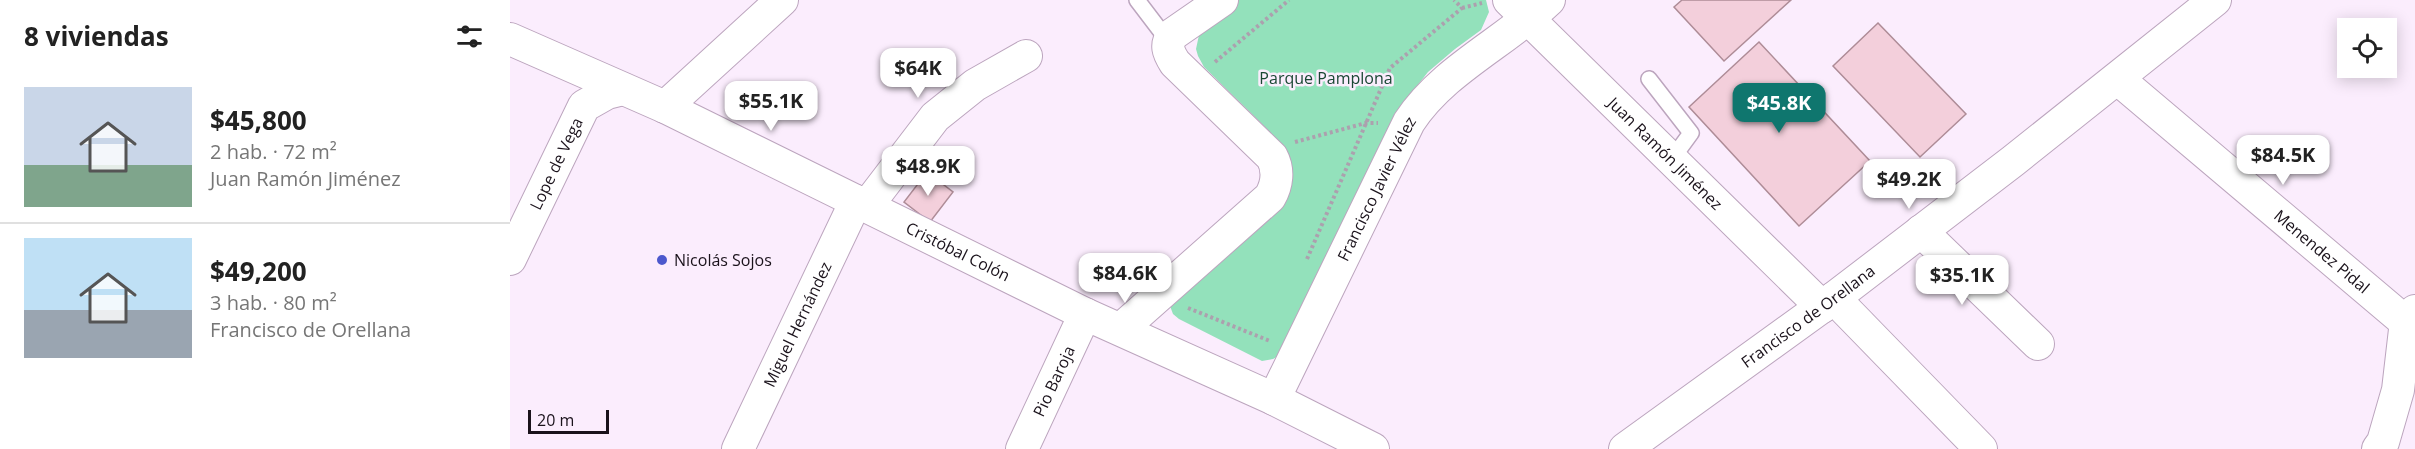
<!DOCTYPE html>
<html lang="es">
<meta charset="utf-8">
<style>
body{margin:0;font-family:"Open Sans",sans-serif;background:#f2f2f2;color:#222;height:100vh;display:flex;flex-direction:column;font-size:22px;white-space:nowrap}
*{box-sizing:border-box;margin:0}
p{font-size:20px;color:#767676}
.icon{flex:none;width:33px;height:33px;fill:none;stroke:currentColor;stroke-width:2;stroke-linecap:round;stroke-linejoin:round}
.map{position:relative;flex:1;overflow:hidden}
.details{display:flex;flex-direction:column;background:#fff;width:510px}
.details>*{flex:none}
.buttons{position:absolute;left:1827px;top:18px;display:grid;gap:12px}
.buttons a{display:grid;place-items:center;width:60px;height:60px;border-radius:0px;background:#fff;box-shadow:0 3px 15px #0003;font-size:30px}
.scale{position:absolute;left:18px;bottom:15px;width:81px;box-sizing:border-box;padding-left:6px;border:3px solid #1a121b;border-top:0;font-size:16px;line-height:21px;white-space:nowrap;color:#1a121b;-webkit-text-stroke:4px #fbedfd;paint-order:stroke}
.price{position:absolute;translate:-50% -51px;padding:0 14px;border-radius:12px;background:#fff;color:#222;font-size:20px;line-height:39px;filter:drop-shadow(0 2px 3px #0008)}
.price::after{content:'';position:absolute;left:50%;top:36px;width:18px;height:14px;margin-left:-9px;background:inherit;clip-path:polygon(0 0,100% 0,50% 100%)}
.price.on{background:#0f766e;color:#fff}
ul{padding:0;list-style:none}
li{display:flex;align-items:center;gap:18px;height:150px;padding:0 24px}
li+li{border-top:2px solid #e0e0e0}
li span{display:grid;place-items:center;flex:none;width:168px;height:120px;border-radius:0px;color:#555}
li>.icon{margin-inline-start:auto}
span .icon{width:72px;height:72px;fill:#fffc;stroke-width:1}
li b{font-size:26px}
h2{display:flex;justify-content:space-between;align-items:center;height:72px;padding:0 24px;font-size:26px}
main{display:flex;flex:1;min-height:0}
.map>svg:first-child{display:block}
.green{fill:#93e1bb}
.building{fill:#f3cfdb;stroke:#ae8c97;stroke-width:1.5}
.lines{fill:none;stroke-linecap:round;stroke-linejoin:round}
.service-casing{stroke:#bca5be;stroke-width:18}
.minor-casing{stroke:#bca5be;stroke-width:34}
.path{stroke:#aca0ae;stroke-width:4;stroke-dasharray:3 3;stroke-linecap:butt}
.service{stroke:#fff;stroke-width:15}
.minor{stroke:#fff;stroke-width:32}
.poi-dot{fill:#4c58cd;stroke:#fbedfd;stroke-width:2}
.labels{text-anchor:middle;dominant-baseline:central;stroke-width:5;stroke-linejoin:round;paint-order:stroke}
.park-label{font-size:16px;fill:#1a4734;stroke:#fbedfd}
.street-label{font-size:16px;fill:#1a121b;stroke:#fbedfd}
.poi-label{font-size:16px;fill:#1a121b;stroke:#fbedfd;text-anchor:start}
</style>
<main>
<section class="details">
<h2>8 viviendas<svg class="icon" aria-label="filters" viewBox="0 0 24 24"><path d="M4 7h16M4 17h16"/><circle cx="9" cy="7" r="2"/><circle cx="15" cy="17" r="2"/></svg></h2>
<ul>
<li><span style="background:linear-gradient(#c9d6e8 65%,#7fa58c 0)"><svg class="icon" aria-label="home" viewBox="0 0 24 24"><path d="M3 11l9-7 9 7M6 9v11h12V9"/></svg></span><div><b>$45,800</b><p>2 hab. · 72 m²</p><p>Juan Ramón Jiménez</p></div></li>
<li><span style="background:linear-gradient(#bfe0f5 60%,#9aa5b1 0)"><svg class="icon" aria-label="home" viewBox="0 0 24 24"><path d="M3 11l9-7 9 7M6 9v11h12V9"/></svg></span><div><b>$49,200</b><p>3 hab. · 80 m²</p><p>Francisco de Orellana</p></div></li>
</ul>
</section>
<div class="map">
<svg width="1905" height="449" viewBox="0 0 1905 449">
<rect width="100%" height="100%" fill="#fbedfd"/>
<path class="green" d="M729 0H976L979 12 971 30 945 49 918 72 885 114 772 354 763 359 752 361 669 319 663 314 660 306 758 208 767 142 757 129 694 67 688 56 686 49 689 35 696 25Z"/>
<path class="building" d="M1172 0H1281L1214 61 1164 7Z
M1368 23 1456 114 1410 157 1323 66Z
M1249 42 1360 161 1289 226 1179 107Z
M417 172 443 192 420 222 394 202Z"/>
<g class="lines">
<g class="service-casing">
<path id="service" d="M627 0 659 42
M1139 79 1181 133 1162 159"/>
</g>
<g class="minor-casing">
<g id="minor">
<path id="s1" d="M999 0 1312 307"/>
<path id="s2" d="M0 39 155 107 575 314 764 399 863 449"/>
<path id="s3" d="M1608 79 1905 330"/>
<path d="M155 107 272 0"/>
<path d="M357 206 425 117 465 85 516 56"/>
<path d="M1411 231 1528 344"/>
<path id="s4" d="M0 259 74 106 97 93 113 89"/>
<path d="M1324 298 1471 449"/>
<path d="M611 329 760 197C767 185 769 170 762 157L665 63C658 52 655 45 663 34L712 0"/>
<path id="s5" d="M764 399 899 122C933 70 994 43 1039 0"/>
<path id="s6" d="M228 449 346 201"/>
<path id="s7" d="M512 449 575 314"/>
<path id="s8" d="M1115 449 1324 298 1503 161 1705 0"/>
<path d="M1868 449 1873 442 1888 390 1896 321 1905 311"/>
</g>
</g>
<path class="path" d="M952 8 972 3
M705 62 779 0
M785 142 856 123H868
M797 259 880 68 952 8 944 0
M678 308 760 341"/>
<use href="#service" class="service"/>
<use href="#minor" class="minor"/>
</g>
<circle class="poi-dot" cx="152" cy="260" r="6"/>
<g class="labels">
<g class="park-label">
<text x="816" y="78">Parque Pamplona</text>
</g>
<g class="street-label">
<text stroke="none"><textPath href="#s1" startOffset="219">Juan Ramón Jiménez</textPath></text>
<text stroke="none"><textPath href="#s4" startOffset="106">Lope de Vega</textPath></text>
<text stroke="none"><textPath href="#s5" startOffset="234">Francisco Javier Vélez</textPath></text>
<text stroke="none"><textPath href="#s2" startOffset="496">Cristóbal Colón</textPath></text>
<text stroke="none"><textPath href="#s3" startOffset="267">Menendez Pidal</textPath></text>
<text stroke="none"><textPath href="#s8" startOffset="226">Francisco de Orellana</textPath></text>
<text stroke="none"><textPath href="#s6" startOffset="138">Miguel Hernández</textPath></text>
<text stroke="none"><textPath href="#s7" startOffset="75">Pio Baroja</textPath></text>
</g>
<g class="poi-label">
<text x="164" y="260">Nicolás Sojos</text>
</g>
</g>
</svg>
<div class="buttons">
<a><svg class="icon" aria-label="locate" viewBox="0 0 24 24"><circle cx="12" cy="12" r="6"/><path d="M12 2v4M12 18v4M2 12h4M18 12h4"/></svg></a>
</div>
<div class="scale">20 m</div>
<b class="price" style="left:408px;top:99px">$64K</b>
<b class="price" style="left:261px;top:132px">$55.1K</b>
<b class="price on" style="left:1269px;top:134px">$45.8K</b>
<b class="price" style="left:1773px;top:186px">$84.5K</b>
<b class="price" style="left:418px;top:197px">$48.9K</b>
<b class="price" style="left:1399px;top:210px">$49.2K</b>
<b class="price" style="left:615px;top:304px">$84.6K</b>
<b class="price" style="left:1452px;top:306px">$35.1K</b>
</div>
</main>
